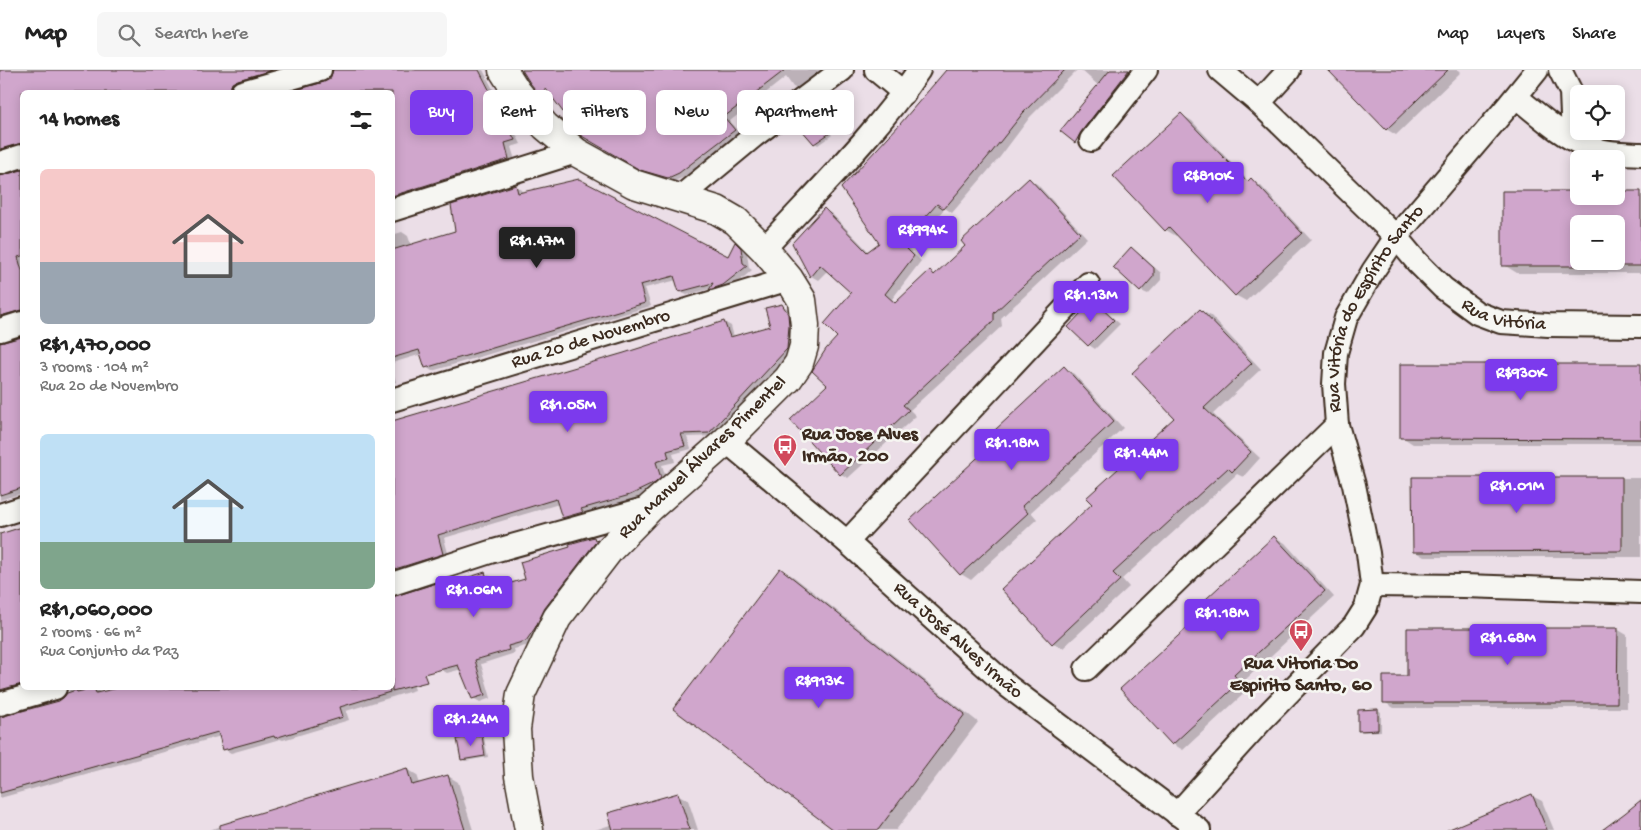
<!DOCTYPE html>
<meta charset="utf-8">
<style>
body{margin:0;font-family:"Gochi Hand",sans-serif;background:#f6f6f6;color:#222;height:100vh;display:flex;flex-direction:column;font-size:19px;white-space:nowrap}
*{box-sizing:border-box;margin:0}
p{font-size:16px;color:#767676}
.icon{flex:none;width:28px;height:28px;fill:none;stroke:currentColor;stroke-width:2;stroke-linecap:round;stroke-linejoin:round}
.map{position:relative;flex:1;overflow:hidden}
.panel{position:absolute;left:20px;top:20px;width:375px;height:600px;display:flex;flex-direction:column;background:#fff;border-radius:8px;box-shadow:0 2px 12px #0003}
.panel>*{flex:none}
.hud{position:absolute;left:410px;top:20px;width:475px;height:45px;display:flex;gap:10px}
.controls{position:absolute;left:1570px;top:15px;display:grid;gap:10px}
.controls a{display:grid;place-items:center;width:55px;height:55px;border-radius:8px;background:#fff;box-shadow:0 2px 12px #0003;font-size:25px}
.price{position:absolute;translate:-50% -42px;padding:0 11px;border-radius:5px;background:#7c3aed;color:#fff;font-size:16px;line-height:32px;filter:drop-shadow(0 1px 2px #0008)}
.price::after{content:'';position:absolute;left:50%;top:30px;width:15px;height:11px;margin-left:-8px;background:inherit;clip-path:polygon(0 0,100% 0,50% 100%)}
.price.current{background:#222;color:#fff}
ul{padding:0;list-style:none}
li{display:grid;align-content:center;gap:10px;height:265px;padding:0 20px}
li span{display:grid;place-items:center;height:155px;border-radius:8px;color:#555}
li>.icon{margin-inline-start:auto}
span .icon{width:90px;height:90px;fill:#fffc;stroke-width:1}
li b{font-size:21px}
h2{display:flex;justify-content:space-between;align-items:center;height:60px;padding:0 20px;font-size:21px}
.chip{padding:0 18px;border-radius:8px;background:#fff;box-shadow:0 2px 12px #0003;font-size:18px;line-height:45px}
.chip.current{background:#7c3aed;color:#fff}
header{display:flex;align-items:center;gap:30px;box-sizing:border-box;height:70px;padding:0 25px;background:#fff;border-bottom:1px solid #e0e0e0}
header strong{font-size:24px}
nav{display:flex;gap:28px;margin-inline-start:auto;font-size:18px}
.search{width:350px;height:45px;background:#f6f6f6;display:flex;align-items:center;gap:12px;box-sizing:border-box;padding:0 18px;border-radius:8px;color:#767676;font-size:19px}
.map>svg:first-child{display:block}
.shadow{fill:#0003;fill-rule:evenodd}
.building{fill:#d0a6cc;stroke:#3b2a1e}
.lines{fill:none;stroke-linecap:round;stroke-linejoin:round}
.street-casing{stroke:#3b2a1e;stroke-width:26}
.secondary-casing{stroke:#3b2a1e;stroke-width:31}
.street{stroke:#f6f6f2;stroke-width:22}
.secondary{stroke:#f6f6f2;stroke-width:28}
.labels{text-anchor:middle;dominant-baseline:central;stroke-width:5;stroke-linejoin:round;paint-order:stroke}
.street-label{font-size:19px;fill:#3b2a1e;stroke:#f6f6f2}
.poi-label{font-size:19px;font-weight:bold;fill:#3b2a1e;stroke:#f6f6f2;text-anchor:start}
</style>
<header>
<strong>Map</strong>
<div class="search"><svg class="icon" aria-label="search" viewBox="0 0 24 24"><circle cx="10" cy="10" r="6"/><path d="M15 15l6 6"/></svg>Search here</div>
<nav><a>Map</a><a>Layers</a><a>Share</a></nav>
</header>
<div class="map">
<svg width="1641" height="760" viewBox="0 0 1641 760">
<rect width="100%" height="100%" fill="#ebdee7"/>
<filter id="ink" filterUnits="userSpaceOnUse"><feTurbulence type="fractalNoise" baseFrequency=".02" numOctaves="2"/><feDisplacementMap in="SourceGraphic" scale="10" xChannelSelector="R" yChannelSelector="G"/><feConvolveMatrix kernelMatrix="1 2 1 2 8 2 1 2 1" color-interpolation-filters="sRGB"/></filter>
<g filter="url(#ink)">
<path class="shadow" d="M0 0H290L236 22H22V79L0 86Z
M334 0H483L521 74 511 77 516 93 392 130V22H293L324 14 331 10Z
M524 0H826L800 20 793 17 786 7 730 51 740 65 684 107 675 111 648 103 581 64 551 24 546 27 540 23Z
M966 0H1077L1030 47 1000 87 952 143 945 138 909 179 921 191 892 229 896 233 930 202 936 205 967 176 1029 110 1037 114 1087 168 1001 248 1002 256 910 340 916 346 848 408 841 404 829 315 839 267 853 223 828 200 818 210 811 206 824 139 832 144 869 182 880 173Z
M1081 0H1140L1084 77 1062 60 1099 16Z
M1340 0H1459L1461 2 1396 65 1386 59Z
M1182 45 1192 51 1249 112 1251 110 1261 116 1311 170 1246 231 1235 225 1178 164 1176 166 1166 160Z
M817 46 832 65 818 75 815 73Z
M22 101V245L9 249 2 245 0 241V107Z
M516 116 522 120 523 123 728 187 736 174 747 183 749 198 752 200 730 219 716 223 709 219 687 225 680 222 677 210 645 218 651 236 432 301 426 297 422 284 392 293V165L402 162 408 166 411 175 457 162Z
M1641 123V203H1517L1504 195 1579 126H1616ZM1579 154H1616V191H1579Z
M1131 179 1138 183 1161 203V210L1148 224 1141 221Z
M1094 232 1100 236 1120 254 1095 279 1089 275 1070 257Z
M782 235 788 239 793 247V282L716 366 687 367 691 379 673 384 675 392 662 395 667 411 653 421 637 428 587 443 589 446 569 451 563 448 559 434 444 468 449 487 416 498 392 483 625 284 724 252 731 256 734 267 772 256Z
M1200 240 1211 246 1261 299 1213 344 1260 388 1243 407 1237 404 1122 509 1129 517 1063 578 1053 573 1093 435 1175 348Z
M22 267V423L0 430V278Z
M1641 295V374H1413L1402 367Z
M1064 298 1074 304 1123 358 1031 442 1037 449 971 510 961 504 1003 366Z
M392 299 396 312 392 313Z
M1413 408H1641V487H1424L1414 481Z
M22 458V618L0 627V465Z
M1275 467 1285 473 1334 527 1244 611 1250 618 1183 680 1173 674 1213 535Z
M594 468 604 474 533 574 514 579 515 583 481 594 491 628 480 632 473 628 462 599 447 603 440 599 450 510 455 513 485 504 492 507 495 519 527 510 572 478ZM595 471H598L542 544 540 543Z
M781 499 794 507 978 652 896 760H836Z
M395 554 415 620 346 641 349 650 283 670 280 669 231 683 224 679 221 666 0 728V648L60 632 65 628 69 622V618H98L100 624 123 618H392Z
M1617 559 1627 565V638H1394L1384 632 1408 607Z
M1378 640 1381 642V661L1363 662 1360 660Z
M481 666 484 668 488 687 465 691 462 689Z
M407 699 417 705 420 714 448 706 458 712 473 760H209Z
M677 724 688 730 698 760H595L613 754Z
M1532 726 1542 731 1554 760H1466Z"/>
<path class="building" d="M0 0H272L238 10 232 13 229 22H22V73L0 79Z
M333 0H479L515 70 505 73 509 89 392 126V22H289L324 12 330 9Z
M522 0H785L724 47 735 60 679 103 668 108 640 100 580 65 546 19 539 24 530 13Z
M946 0H1065L1023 43 992 82 944 139 937 134 902 174 914 186 885 224 895 233 930 200 934 205 965 176 961 171 1029 108 1080 163 994 243V251L903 335 909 340 840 405 790 350 827 315 812 301 826 279 837 267 824 254 851 223 820 195 810 207 792 173 824 138 867 182 879 173 841 118 900 54Z
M1110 0H1129L1081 62 1075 73 1060 61Z
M1328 0H1448L1386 60Z
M1181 43 1247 112 1251 108 1302 163 1235 226 1169 157 1165 161 1113 106Z
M816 45 830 63 814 74 800 58Z
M22 100V186L18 187 22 201V240L0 246V106Z
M579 109 728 186 735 172 741 178 743 193 747 196 723 215 709 220 713 213 679 222 674 206 640 215 645 233 425 298 419 280 392 288V180L455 161 451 135 516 115 518 123Z
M1502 121H1579V126H1616V121H1641V196H1616V154H1579V196H1502Z
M1131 177 1154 198V206L1140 222 1113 197Z
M1093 230 1114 250 1088 276 1068 257Z
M782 234 788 244 789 256 787 279 709 363 681 364 685 376 667 381 669 388 656 392 661 408 655 413 630 425 581 439 583 442 562 448 556 429 438 465 443 484 392 500V351L624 283 724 251 730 267 770 256 765 238Z
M1200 239 1252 293 1204 338 1251 382 1232 402 1228 398 1113 503 1120 510 1052 574 1001 519 1092 434 1086 428 1174 348 1132 303Z
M22 267V418L0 425V273Z
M1400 294H1641V369L1400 368Z
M1064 296 1114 351 1022 436 1028 443 960 505 910 450 1001 366 995 360Z
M1412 407H1622V481L1413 482Z
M22 457V614L0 620V464Z
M1274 466 1325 521 1234 605 1240 612 1172 675 1120 619 1212 535 1206 529Z
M594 467 595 470 598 469 545 538 535 558 526 571 508 576 509 580 475 590 485 625 472 629 458 595 424 604 427 612 392 621V527L450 509 451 513 485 502 490 519 525 509 520 492 570 477 569 474Z
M780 498 965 644 878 760H834L673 639Z
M1407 558H1618L1617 633H1383V606H1407Z
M94 618 96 623 118 618H389L390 622 340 637 343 647 275 668 274 666 223 680 218 662 0 723V647L59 631 64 627 67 623 76 620 77 622Z
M1378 639V660L1358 661V640Z
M482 665 485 686 461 690 457 669Z
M407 698 412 715 448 705 465 760H220V755Z
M678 723 690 760H613L608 743Z
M1532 724 1547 760H1447Z
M1641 730V760H1602L1625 743Z"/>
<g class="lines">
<g class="street-casing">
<g id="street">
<path d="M876 0 904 23"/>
<path id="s1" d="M1220 0 1259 33 1374 145 1396 167 1417 192 1443 218 1477 243 1501 252 1548 255 1641 256"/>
<path d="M1560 0 1571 22 1573 69"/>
<path d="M242 22 320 0"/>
<path d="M1516 27C1537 43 1561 66 1586 76 1603 83 1623 83 1641 84"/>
<path d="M1259 33 1289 0"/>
<path d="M1091 70 1146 0"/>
<path d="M0 93 22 86"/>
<path d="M678 129 754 66 842 0"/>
<path d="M392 140 576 82"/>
<path d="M764 179C816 122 876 64 919 0"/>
<path d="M0 260 22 253"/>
<path id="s2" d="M392 330 789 209"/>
<path id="s3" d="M726 371 847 472 1009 617 1199 760"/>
<path d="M0 445 22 438"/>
<path d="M847 472 1088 214"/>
<path d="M392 514 490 482 651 437"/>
<path d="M1372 515 1464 516 1641 522"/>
<path d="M1086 599 1337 355"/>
<path d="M0 634 55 618"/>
<path id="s4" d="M1177 744 1262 650 1354 556 1366 537 1372 515 1368 483 1354 415 1337 355 1334 314 1336 283 1346 248 1373 201 1396 167 1507 37 1537 0"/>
</g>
</g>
<g class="secondary-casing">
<path id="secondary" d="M503 0 517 22 545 56 576 82 634 114 717 140 736 151 764 179 789 209 802 230 805 255 804 276 799 293 788 309 726 371 651 437 610 479 557 548 521 624 516 659 519 706 529 760"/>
</g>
<use href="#street" class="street"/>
<use href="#secondary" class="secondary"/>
</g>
</g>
<defs>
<g id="bus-pin" transform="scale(1.25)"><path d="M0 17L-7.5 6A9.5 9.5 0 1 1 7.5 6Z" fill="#d1495b" stroke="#f6f6f2"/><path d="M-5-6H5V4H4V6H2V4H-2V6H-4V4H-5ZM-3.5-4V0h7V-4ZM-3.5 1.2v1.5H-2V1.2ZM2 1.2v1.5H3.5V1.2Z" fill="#fff"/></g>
</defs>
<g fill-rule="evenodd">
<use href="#bus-pin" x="785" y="376"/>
<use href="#bus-pin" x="1301" y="561"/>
</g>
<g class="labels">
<g class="street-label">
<text stroke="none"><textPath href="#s4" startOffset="595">Rua Vitória do Espírito Santo</textPath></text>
<text stroke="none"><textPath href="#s1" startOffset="381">Rua Vitória</textPath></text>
<text stroke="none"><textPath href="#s2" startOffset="208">Rua 20 de Novembro</textPath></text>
<text transform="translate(703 388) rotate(-44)">Rua Manuel Álvares Pimentel</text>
<text stroke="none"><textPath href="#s3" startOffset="306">Rua José Alves Irmão</textPath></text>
</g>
<g class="poi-label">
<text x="802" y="365">Rua Jose Alves<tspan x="802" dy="22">Irmão, 200</tspan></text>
<text x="1301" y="594" text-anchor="middle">Rua Vitoria Do<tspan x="1301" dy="22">Espirito Santo, 60</tspan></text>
</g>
</g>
</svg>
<div class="controls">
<a><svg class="icon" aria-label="locate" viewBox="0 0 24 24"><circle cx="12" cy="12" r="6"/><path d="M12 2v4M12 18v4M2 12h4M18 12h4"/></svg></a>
<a>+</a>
<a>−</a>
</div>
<b class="price" style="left:1208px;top:134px">R$810K</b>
<b class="price" style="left:922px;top:188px">R$994K</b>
<b class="price current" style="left:537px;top:199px">R$1.47M</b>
<b class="price" style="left:1091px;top:253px">R$1.13M</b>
<b class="price" style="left:1521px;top:331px">R$930K</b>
<b class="price" style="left:568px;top:363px">R$1.05M</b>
<b class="price" style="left:1012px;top:401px">R$1.18M</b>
<b class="price" style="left:1141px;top:411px">R$1.44M</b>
<b class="price" style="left:1517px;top:444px">R$1.01M</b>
<b class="price" style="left:474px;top:548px">R$1.06M</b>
<b class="price" style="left:1222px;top:571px">R$1.18M</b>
<b class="price" style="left:1508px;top:596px">R$1.68M</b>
<b class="price" style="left:819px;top:639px">R$913K</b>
<b class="price" style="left:471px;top:677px">R$1.24M</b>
<div class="hud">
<a class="chip current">Buy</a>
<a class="chip">Rent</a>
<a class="chip">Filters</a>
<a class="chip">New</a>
<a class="chip">Apartment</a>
</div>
<section class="panel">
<h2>14 homes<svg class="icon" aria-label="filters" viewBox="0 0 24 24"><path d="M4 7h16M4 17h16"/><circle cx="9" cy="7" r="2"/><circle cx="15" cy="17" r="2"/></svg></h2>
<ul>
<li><span style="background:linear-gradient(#f6c9c9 60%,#9aa5b1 0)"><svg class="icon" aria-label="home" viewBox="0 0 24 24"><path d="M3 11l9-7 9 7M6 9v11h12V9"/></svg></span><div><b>R$1,470,000</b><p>3 rooms · 104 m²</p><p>Rua 20 de Novembro</p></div></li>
<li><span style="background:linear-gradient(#bfe0f5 70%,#7fa58c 0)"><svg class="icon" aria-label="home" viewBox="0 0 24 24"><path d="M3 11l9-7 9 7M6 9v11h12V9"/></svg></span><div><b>R$1,060,000</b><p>2 rooms · 66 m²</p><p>Rua Conjunto da Paz</p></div></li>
</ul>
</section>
</div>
